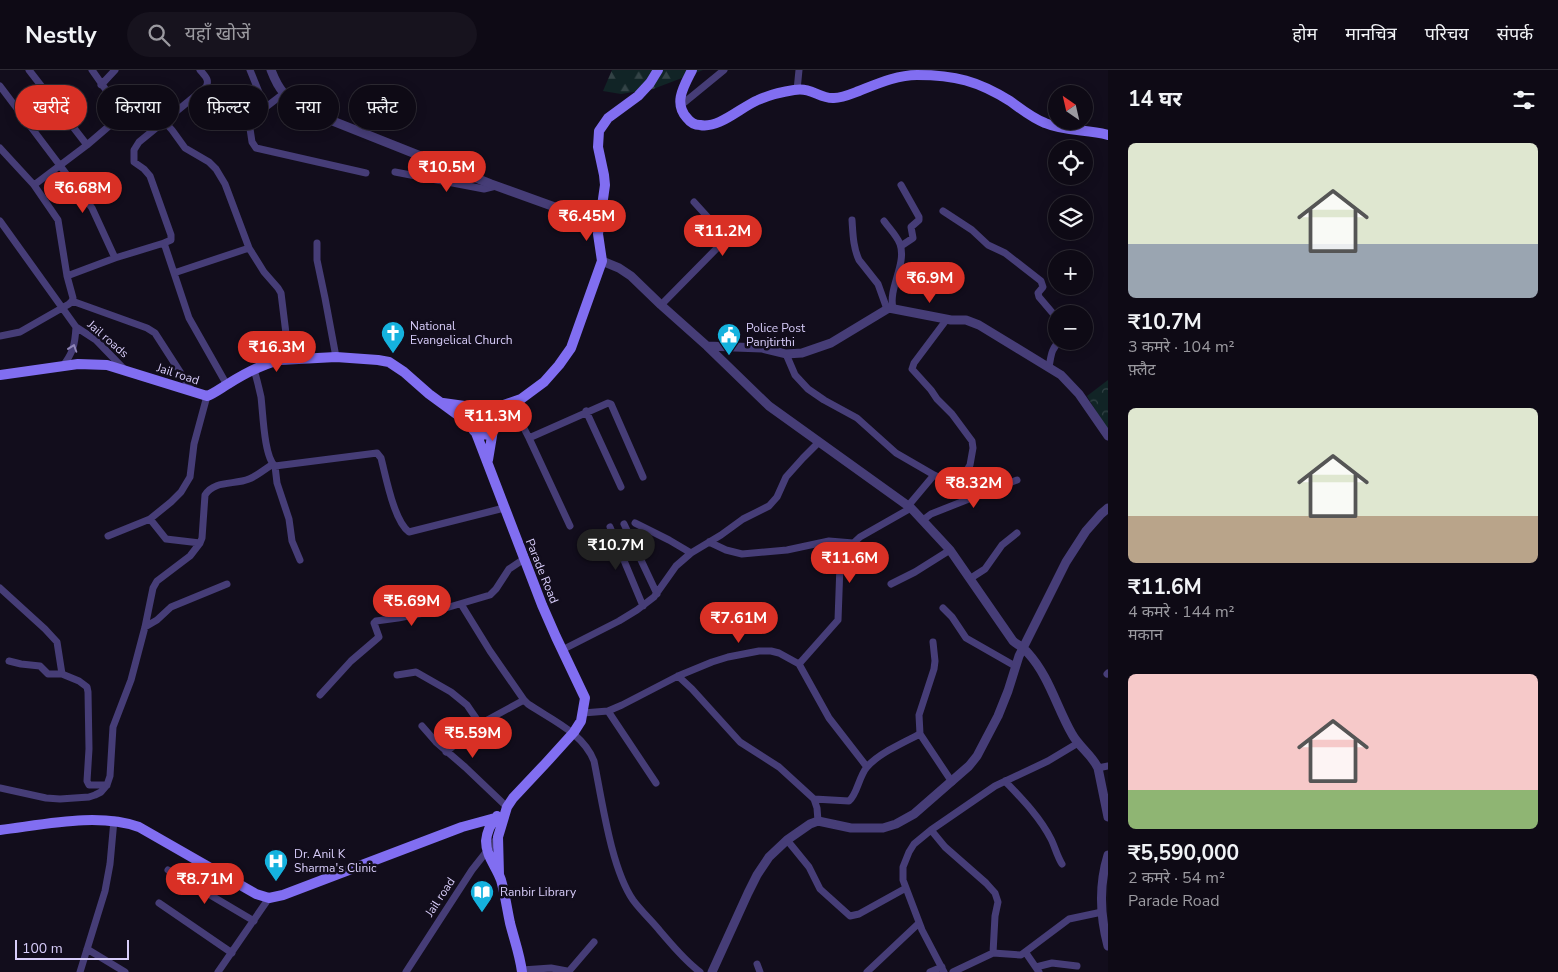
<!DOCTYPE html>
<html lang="hi">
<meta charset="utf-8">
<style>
body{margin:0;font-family:"Nunito Sans","Noto Sans Devanagari",sans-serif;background:#17131e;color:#f1f3f6;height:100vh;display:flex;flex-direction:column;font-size:19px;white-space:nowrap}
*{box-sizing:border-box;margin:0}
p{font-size:16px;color:#9b9aa0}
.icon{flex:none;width:28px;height:28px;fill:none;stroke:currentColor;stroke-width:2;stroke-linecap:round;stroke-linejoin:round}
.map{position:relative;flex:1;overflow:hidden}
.drawer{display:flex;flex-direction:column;background:#0e0a15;width:450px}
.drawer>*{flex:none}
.banner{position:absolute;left:15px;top:15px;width:475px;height:45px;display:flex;gap:10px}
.needle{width:32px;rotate:326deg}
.tools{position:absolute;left:1048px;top:15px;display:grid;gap:10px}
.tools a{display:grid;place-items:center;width:45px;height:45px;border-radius:50%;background:#0e0a15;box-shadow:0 2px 12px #0003,0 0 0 1px #2e2b34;font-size:25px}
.scale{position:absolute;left:15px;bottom:12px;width:114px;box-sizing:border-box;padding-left:5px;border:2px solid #d8cdfa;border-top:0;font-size:14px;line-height:18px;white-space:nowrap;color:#d8cdfa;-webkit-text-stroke:4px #120d1c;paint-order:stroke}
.price{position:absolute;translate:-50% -42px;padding:0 11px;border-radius:18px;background:#d93025;color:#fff;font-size:16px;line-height:32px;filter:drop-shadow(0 1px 2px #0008)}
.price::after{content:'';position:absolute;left:50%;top:30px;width:15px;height:11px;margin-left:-8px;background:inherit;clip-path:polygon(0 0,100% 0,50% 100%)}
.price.current{background:#222;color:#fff}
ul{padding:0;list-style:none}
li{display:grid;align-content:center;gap:10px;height:265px;padding:0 20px}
li span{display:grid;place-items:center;height:155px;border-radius:8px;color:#555}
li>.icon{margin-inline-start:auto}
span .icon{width:90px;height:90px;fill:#fffc;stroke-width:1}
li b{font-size:21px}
h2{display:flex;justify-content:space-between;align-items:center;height:60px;padding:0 20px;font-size:21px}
.chip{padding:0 18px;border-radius:22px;background:#0e0a15;box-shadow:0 2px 12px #0003,0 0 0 1px #2e2b34;font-size:18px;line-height:45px}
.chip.current{background:#d93025;color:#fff}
header{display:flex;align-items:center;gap:30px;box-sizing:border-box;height:70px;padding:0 25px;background:#0e0a15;border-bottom:1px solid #2e2b34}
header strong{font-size:24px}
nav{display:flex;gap:28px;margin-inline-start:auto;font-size:18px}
.search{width:350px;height:45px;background:#17131e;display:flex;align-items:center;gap:12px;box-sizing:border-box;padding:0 18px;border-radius:28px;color:#9b9aa0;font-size:19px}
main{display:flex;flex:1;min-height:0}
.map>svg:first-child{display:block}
.forest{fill:url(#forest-firs)}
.park{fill:url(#park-crowns)}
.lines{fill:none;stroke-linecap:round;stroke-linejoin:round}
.minor{stroke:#463d77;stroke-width:7}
.tertiary{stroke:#463d77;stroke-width:9}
.secondary{stroke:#816ef1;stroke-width:10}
.oneway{stroke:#8f85b8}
.labels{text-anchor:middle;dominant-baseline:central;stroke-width:5;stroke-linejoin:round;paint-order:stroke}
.poi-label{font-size:12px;fill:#d8cdfa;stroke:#120d1c;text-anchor:start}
.street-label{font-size:12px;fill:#d8cdfa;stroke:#120d1c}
</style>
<header>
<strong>Nestly</strong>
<div class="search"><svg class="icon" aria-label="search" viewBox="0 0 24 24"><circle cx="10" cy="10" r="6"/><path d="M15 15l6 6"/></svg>यहाँ खोजें</div>
<nav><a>होम</a><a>मानचित्र</a><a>परिचय</a><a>संपर्क</a></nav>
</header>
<main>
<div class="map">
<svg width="1108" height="902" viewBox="0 0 1108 902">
<defs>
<pattern id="forest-firs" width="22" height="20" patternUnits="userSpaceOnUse" patternTransform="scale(1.25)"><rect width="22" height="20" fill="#112426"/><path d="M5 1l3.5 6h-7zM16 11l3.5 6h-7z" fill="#334346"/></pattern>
<pattern id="park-crowns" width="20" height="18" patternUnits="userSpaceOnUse" patternTransform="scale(1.25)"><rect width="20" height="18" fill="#112426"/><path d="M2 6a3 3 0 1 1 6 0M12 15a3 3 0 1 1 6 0" fill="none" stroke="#334346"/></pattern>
</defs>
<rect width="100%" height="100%" fill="#120d1c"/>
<path class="forest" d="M612 0H703L653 19 621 24 603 21Z"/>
<path class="park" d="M1108 310V361L1087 326Z"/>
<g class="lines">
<path class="minor" d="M29 0 87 75
M92 0 106 20 111 24 130 29 137 32 161 48 172 60 185 78 209 92 216 99 225 114 249 178 264 202 278 218 281 223 289 288
M250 0 265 37
M101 15 115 0
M0 16 92 138 115 188
M797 20 799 0
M283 24 253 47 249 52 252 72 256 78 366 103
M137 32 87 75 34 115 58 150 67 206 115 188 164 173 189 248 227 315
M680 36 724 0
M0 78 34 115
M395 102 484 119 496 116
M943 141 972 160 988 175 1005 183 1041 211 1043 217 1038 223 1039 227 1056 247
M852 150C853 164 853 177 859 190L878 214 887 239
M0 151 76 257 96 270 124 299
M884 151C889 158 897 166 900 174 907 194 888 218 893 238
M164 173 171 170V165L150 106 144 99 134 92V80L139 72 206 17C210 10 205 6 200 0
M317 173V190L325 228 336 287
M901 176 913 168 911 157 919 150V147L901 115
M174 203 249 178
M72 231 147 258 155 263 193 322
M661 235 724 171 723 164 694 132
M0 266 20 262 69 234 72 231 73 228 67 206
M786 284 795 305 808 319 824 330 857 348 896 383 934 405
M62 297C73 283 75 275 76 257
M1049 297C1051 287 1051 278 1060 271
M254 300C257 309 259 318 261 327 263 343 264 387 275 396L277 413 289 449 292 471 300 490
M514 339 529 368 570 456
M586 341 621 417
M529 368 608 333 611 334 643 407
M275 396 377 383 381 388C386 407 394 451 409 462L504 438
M908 436 934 405 946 411 959 409 964 405 970 395 973 378 972 371 952 344 937 329 931 320 912 299 914 293 947 249
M150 449 166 469 200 473
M923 450 931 444 1017 410
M635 453 669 470 691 483
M624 454 657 524
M610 457 643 536
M108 466 150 449 171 432 181 422 190 407 194 374 207 326
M709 472 726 480 742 484 787 480 829 471 853 473
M971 508 985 499 1002 475 1017 463
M891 514 915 502 950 480
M0 518 45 559 57 572 62 604
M393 524 398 548 439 540 490 525 496 519 509 499 524 489
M461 534 490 581 524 630 528 634C552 650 583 663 594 691 602 730 611 798 633 830 641 841 652 851 660 861 673 876 684 890 700 902
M943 538 952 547 966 568 1015 596
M145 557 157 550 171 537 227 514
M933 572 935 591 934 599 919 645 920 664 952 712
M562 580 619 551 637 540 654 527 676 496 691 483 721 465 743 449 769 436 777 427 786 407 803 388 819 372
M9 591 21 594 40 596 48 604H62L79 611 87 617 88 622 89 679 87 711 89 715H107
M799 594 838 550 840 495 847 479 860 467 911 438
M1107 604 1108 603
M397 605 416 602 451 622 467 635 480 654
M678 606 692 619 740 672 779 697 814 729 817 738 818 751
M320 625 351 591 379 567 374 553 376 551 398 548
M608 641 656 713
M583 643 608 641 622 635 678 606 712 592 728 587 759 581H771L779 583 799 594 829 648 867 697
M422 656 436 672 465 697 507 737
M446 682 480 654 524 630
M1098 698 1108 696
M1005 711C1022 729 1040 747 1051 769 1055 777 1057 786 1062 794
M0 718 46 728 60 729 89 727 95 725 101 722 107 715 110 706 113 657 131 610 145 557 153 518 157 511 190 486 200 473 202 468 205 425C214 410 235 415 249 409 257 406 265 399 273 394
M814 729 849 731C857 725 859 706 867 697 878 684 904 672 920 664
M931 760 945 777 986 813 995 823 998 832 995 846 993 883
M787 770 809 797 820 819 850 846 859 844 906 818
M168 800 254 851
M159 833 232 883
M87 879 125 902
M1026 883 1039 902
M757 894 760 902
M1036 897 1052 893 1077 896
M522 900 551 898 567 901 570 900 594 872
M80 902 105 821 110 794 114 750
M218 902 269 828
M406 902 472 800 498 767
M867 902 919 853
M930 902 942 897
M944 902 922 860 903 810V797L909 782 914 774 931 760 995 716 1048 691 1078 673
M953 902 993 883 1021 885 1069 849 1102 842"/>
<path class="tertiary" d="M271 0C279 21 286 28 305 40L491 114 599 153
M602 191 619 198 631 206 661 235 707 276 769 336 911 438 950 480 1013 571C1018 575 1024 578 1028 583 1049 606 1057 638 1072 664 1079 677 1092 685 1098 698L1108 747
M707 276 762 278 786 284 802 283 831 273 889 238 951 250H966L979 255 1061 305 1079 324 1108 366
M1108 785C1099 814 1100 846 1108 876
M712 902 748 823 757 805 769 787 787 770 810 754 818 751 851 758H883L896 754 914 744 969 696 977 686 998 646 1008 621 1019 586 1066 492 1086 461 1101 444 1108 438"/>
<path class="secondary" d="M692 0C684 16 673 33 687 48 690 52 695 55 700 55 719 59 741 37 758 30 769 25 781 22 794 20 813 17 819 29 834 28 842 28 851 24 859 21 877 14 897 5 917 5 955 5 978 11 1010 31 1021 39 1032 48 1045 53 1066 62 1087 59 1108 65
M0 305 78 294 107 295 207 326C215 323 221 318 228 314 244 304 262 294 280 290L336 287 378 290 389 292 404 302 429 324 470 354
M443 333 486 339 492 343 496 353C493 363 485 367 476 363 467 354 469 344 480 339
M489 340 521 329
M495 357 514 339 521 329 544 312 559 295 571 278 602 191 598 164 605 115 604 105 598 77 599 61 608 48 638 26 650 13 658 0
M476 363 542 535 556 567 585 628 581 651 574 662 545 694 513 728 507 737 498 767 499 805
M488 390 493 360
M497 746C491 753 487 761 486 771 486 786 496 796 501 810 505 824 507 839 510 853 514 869 520 885 522 902
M0 760C42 755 98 742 139 757L256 824 269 828 283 825 462 757 495 748"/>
</g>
<defs><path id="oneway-chevron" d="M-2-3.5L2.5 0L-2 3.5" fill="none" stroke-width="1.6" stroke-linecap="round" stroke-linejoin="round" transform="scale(1.25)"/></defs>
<use class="oneway" href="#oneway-chevron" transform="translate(73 278) rotate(-71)"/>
<defs>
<g id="church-pin" transform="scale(1.25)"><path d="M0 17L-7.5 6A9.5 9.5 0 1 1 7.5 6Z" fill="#15b2de" stroke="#120d1c"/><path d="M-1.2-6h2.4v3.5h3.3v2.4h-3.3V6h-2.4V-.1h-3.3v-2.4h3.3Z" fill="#fff"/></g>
<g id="civic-pin" transform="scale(1.25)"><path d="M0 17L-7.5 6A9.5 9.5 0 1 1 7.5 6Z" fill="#15b2de" stroke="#120d1c"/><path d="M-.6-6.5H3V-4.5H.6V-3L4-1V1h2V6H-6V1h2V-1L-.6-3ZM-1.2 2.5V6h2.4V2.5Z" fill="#fff"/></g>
<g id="hospital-pin" transform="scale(1.25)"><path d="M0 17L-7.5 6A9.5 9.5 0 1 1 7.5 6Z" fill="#15b2de" stroke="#120d1c"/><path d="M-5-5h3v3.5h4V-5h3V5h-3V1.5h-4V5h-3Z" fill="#fff"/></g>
<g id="library-pin" transform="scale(1.25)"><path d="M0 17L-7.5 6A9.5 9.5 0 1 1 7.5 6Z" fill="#15b2de" stroke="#120d1c"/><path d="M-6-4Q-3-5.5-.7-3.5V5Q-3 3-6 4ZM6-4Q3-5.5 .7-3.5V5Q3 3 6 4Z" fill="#fff"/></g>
</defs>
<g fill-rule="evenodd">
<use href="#church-pin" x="393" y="263"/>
<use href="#civic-pin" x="729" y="265"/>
<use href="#hospital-pin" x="276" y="791"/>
<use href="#library-pin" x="482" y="822"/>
</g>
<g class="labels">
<g class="poi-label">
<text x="410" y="256">National<tspan x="410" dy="14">Evangelical Church</tspan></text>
<text x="746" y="258">Police Post<tspan x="746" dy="14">Panjtirthi</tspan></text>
<text x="294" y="784">Dr. Anil K<tspan x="294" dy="14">Sharma's Clinic</tspan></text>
<text x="500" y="822">Ranbir Library</text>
</g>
<g class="street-label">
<text transform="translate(108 269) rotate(41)">Jail roads</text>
<text transform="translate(178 304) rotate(18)">Jail road</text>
<text transform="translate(542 501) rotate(68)">Parade Road</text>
<text transform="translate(440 827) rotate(-57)">Jail road</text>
</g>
</g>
</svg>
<div class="tools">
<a><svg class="needle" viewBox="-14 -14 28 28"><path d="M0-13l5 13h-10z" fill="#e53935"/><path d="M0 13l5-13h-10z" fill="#9b9aa0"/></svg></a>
<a><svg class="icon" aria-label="locate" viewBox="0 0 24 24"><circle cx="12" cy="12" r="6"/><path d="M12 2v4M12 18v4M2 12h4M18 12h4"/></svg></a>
<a><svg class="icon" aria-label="layers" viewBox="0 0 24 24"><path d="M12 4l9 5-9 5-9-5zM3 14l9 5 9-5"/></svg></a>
<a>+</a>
<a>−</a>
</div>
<div class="scale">100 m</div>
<b class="price" style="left:447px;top:123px">₹10.5M</b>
<b class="price" style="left:83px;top:144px">₹6.68M</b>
<b class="price" style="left:587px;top:172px">₹6.45M</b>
<b class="price" style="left:723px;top:187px">₹11.2M</b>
<b class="price" style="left:930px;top:234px">₹6.9M</b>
<b class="price" style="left:277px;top:303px">₹16.3M</b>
<b class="price" style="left:493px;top:372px">₹11.3M</b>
<b class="price" style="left:974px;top:439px">₹8.32M</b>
<b class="price current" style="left:616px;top:501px">₹10.7M</b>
<b class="price" style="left:850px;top:514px">₹11.6M</b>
<b class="price" style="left:412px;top:557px">₹5.69M</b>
<b class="price" style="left:739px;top:574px">₹7.61M</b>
<b class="price" style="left:473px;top:689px">₹5.59M</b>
<b class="price" style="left:205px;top:835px">₹8.71M</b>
<div class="banner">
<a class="chip current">खरीदें</a>
<a class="chip">किराया</a>
<a class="chip">फ़िल्टर</a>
<a class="chip">नया</a>
<a class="chip">फ़्लैट</a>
</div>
</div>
<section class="drawer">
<h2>14 घर<svg class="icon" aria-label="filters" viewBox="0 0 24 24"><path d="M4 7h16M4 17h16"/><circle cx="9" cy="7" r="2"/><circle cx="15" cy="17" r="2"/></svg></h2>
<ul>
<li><span style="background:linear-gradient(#dfe7d0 65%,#9aa5b1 0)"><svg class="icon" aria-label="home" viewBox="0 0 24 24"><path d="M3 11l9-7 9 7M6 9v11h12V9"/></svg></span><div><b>₹10.7M</b><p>3 कमरे · 104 m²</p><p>फ़्लैट</p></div></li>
<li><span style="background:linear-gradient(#dfe7d0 70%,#b9a48a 0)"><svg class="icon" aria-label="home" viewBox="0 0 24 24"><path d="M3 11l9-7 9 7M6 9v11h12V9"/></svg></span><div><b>₹11.6M</b><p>4 कमरे · 144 m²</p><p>मकान</p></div></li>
<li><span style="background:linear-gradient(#f6c9c9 75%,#8fb573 0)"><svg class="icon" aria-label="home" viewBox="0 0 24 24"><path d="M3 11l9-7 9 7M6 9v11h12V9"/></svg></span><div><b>₹5,590,000</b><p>2 कमरे · 54 m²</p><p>Parade Road</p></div></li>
</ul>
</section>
</main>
